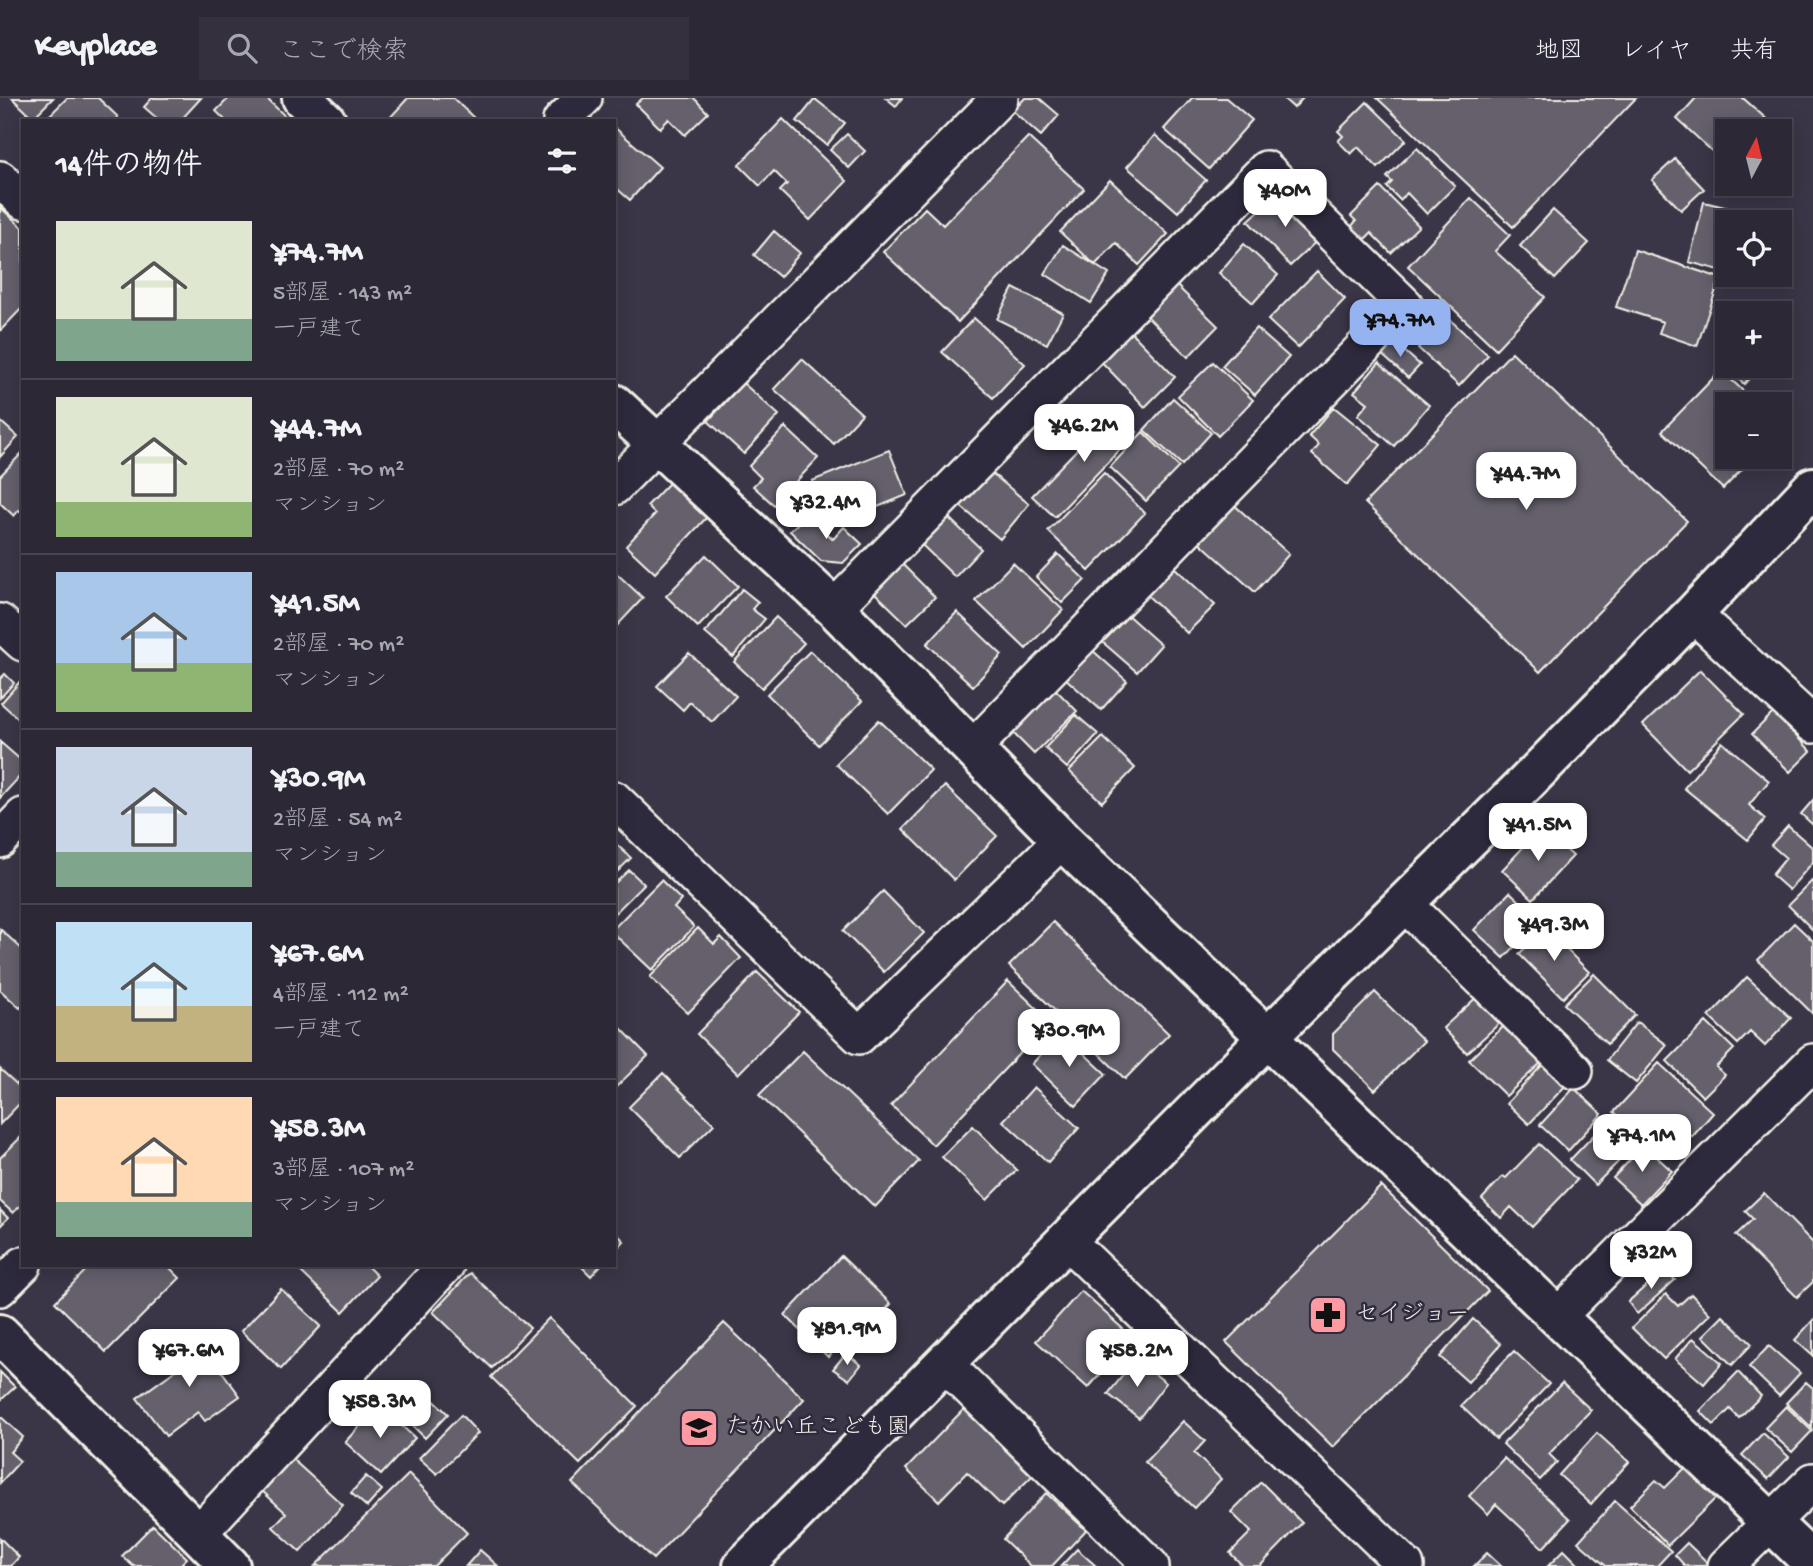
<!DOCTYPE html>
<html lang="ja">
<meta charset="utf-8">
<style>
body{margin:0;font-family:"Gochi Hand","Klee One",sans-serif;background:#34303d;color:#f1f3f6;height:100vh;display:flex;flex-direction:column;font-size:26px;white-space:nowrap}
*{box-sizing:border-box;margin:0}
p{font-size:23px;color:#a6a6ad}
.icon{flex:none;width:38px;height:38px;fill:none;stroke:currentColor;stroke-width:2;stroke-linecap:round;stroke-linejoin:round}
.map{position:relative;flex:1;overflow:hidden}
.side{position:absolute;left:21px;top:21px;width:595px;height:1148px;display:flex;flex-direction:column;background:#2c2835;border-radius:0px;box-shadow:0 4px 18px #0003,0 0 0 2px #484450}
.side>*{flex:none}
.needle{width:46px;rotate:7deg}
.tools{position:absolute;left:1715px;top:21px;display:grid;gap:14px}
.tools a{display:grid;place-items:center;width:77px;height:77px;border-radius:0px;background:#2c2835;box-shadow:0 4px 18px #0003,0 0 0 2px #484450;font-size:35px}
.price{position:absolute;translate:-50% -60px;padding:0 16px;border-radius:14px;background:#fff;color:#222;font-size:23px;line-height:46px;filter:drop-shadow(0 2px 4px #0008)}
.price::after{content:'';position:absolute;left:50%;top:42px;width:21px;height:16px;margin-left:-10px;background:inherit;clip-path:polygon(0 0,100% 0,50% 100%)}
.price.on{background:#95b2f1;color:#111}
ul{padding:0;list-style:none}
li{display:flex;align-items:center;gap:21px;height:175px;padding:0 35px}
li+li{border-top:2px solid #484450}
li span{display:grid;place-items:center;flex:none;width:196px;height:140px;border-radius:0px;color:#555}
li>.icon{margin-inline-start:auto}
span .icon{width:84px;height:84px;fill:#fffc;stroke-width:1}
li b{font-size:30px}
h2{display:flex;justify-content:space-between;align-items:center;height:84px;padding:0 35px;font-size:30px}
header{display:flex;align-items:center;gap:42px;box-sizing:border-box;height:98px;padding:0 35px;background:#2c2835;border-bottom:2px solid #484450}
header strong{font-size:33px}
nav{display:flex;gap:38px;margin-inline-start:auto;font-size:24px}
.search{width:490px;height:63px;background:#34303d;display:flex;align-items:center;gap:18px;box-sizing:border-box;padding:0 24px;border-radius:0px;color:#a6a6ad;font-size:26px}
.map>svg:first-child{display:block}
.building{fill:#65616c;stroke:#f4f1e8;stroke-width:2}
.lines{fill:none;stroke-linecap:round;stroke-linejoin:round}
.street-casing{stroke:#f4f1e8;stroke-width:40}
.secondary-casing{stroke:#f4f1e8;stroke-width:44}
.street{stroke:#2f2a3d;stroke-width:35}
.secondary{stroke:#2f2a3d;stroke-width:38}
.labels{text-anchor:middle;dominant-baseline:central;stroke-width:5;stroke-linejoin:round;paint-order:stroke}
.poi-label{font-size:23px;fill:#f4f1e8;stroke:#2f2a3d;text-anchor:start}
</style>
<header>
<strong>Keyplace</strong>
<div class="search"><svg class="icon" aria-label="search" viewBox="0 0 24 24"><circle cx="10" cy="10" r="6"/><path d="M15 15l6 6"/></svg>ここで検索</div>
<nav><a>地図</a><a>レイヤ</a><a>共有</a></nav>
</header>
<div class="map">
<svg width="1813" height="1468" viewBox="0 0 1813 1468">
<rect width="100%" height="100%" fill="#3b3647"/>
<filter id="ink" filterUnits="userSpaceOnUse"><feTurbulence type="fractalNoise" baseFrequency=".0143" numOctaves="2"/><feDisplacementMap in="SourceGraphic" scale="14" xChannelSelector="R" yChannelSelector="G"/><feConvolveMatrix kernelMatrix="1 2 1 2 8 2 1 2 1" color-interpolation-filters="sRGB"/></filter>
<g filter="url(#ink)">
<path class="building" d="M12 0H53L33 20Z
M67 0H98L118 19 114 23H44Z
M152 0H201L180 23H160L144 9Z
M229 0H266L287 20 284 23H226L216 13Z
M408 0H453L477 23H387Z
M643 0H694L708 15 685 37 669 21 660 30 636 6Z
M886 0H902L896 8Z
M1025 0H1039L1059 17 1041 38 1013 13Z
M1192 0H1226L1252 22 1209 71 1164 31Z
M1283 0H1303L1294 10Z
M1377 0H1636L1513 129Z
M1696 0H1743L1783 36 1780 40V33H1727V67L1677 21Z
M815 1 845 25 827 47 797 23Z
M1367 4 1406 42 1378 70 1358 49 1351 56 1338 43 1343 38 1338 33Z
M783 21 847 83 810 122 780 93 787 86 774 73 760 88 739 67Z
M614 29 660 69 630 102 614 88Z
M847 36 865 53 849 70 830 52Z
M1155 37 1206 82 1178 114 1127 69Z
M1028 39 1084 91 958 224 883 154 925 110 943 127Z
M1417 50 1455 88 1427 116 1407 95 1400 102 1387 89 1392 84 1387 79Z
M1675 61 1704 91 1681 112 1652 82Z
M1110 82 1168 136 1139 167 1116 145 1095 167 1060 134Z
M1380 89 1419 128 1391 155 1371 135 1364 142 1351 129 1356 123 1351 118Z
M1280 93 1321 139 1290 168 1248 123Z
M1471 100 1510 137 1495 153 1545 199 1496 251 1408 168Z
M1704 104 1733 111 1730 124H1727V174L1689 164Z
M0 109 23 130V209L0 233Z
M1553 112 1589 145 1555 181 1520 148Z
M774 133 800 155 780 179 754 157Z
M1244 146 1278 177 1253 205 1219 175Z
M1063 147 1109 176 1091 205 1045 176Z
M1635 152 1720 180 1697 248 1659 235 1663 224 1616 209Z
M1317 173 1345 201 1298 250 1268 222Z
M1173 184 1218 228 1188 259 1143 214Z
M1013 190 1063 215 1047 246 997 221Z
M1447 219 1488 257 1459 288 1418 250Z
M974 220 1025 266 993 300 942 254Z
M1124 227 1175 279 1145 309 1094 256Z
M1256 230 1289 259 1255 297 1222 268Z
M1392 242 1420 267 1408 280 1380 255Z
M1727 249V268H1761L1744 286 1717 261Z
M1512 254 1687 423 1540 574 1365 405Z
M802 261 862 316 834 346 774 291Z
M1213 264 1253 302 1218 338 1178 298Z
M1379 265 1429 307 1394 348 1358 317 1368 305 1354 294Z
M1721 272 1757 306H1727V359H1754L1723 391 1662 333Z
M743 285 779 317 744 356 708 323Z
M1173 300 1211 335 1182 367 1144 332Z
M1334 309 1381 347 1347 387 1312 356 1319 347 1309 338Z
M1114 313 1137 334 1055 419 1032 398Z
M0 323 18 339 0 359Z
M785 329 818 360 774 407 753 388 761 380 749 368Z
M1143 334 1179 369 1146 403 1110 369Z
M889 352 907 397 831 428 812 383Z
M23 354V415L19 412 14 418 0 405V378Z
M988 372 1029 406 1000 441 959 407Z
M1104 375 1145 415 1089 473 1048 433Z
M670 384 707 419 655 475 626 448 655 416 647 408Z
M1232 405 1289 456 1255 494 1198 443Z
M807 416 833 441 844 429 862 446 843 465 821 463 790 433Z
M948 419 981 451 955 479 922 447Z
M1058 456 1085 482 1062 505 1036 479Z
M706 457 738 488 698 529 666 498Z
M1013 465 1063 512 1026 551 976 503Z
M902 466 935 499 907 526 874 494Z
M1174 469 1215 507 1187 535 1147 497Z
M614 473 643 500 614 531Z
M742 491 758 504 752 511 765 521 733 559 705 535Z
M957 514 1002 557 973 588 927 546Z
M1124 514 1161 547 1137 574 1100 542Z
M776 519 804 545 762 590 734 564Z
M1091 551 1127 583 1101 612 1065 580Z
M810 553 862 603 819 647 767 596Z
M689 555 736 598 712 624 690 604 683 612 657 588Z
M1700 572 1744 616 1687 672 1643 627Z
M5 576 14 585 0 600V581Z
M23 580V625L1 605Z
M1050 586 1077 613 1034 656 1007 629Z
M1773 615 1811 653 1790 674 1752 636Z
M1076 617 1098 636 1067 670 1045 650Z
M879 622 931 672 888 716 836 666Z
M1103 639 1135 670 1102 704 1069 673Z
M0 644 23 664V675L0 700Z
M1722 644 1769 683 1749 707 1765 721 1748 742 1684 690Z
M945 688 997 738 954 782 903 731Z
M1813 702V727L1801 716Z
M1788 728 1813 750V764L1789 792 1772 777 1786 760 1771 747Z
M1542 729 1573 758 1533 801 1502 772Z
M614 744 631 760 614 777Z
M629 772 644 786 614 816V786Z
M661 782 681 802 674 810 694 829 652 872 614 836V830Z
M1813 782V832L1788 807Z
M883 793 924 835 884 874 843 833Z
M1510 794 1540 822 1504 860 1474 832Z
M1053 824 1169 936 1125 981 1009 868Z
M1794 825 1813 843V916L1758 862Z
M698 830 714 846 721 839 741 860 688 915 650 879Z
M1545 830 1589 874 1563 900 1519 856Z
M0 831 23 852V907L20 910 0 892Z
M757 874 799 914 738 976 697 936Z
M1594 876 1635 917 1607 946 1564 906Z
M1747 879 1791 920 1765 948 1750 934 1738 946 1709 919Z
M1008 883 1050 923 933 1047 891 1007Z
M1375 894 1424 943 1375 992 1333 951V936Z
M1480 896 1504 921 1467 955 1443 930Z
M614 923 648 958 614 991Z
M1508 924 1545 961 1506 998 1469 962Z
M1637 924 1667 947 1636 985 1607 962Z
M1706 924 1734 951 1716 969 1725 977 1703 999 1667 963Z
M1061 934 1106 976 1076 1008 1032 966Z
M803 953 919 1063 875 1109 759 997Z
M1546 963 1569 984 1529 1026 1507 1005Z
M1659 965 1713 1015 1692 1039 1676 1025 1653 1050 1614 1014Z
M0 971 23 992V1002L0 1026Z
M663 975 714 1026 680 1060 629 1009Z
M1034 989 1079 1030 1048 1064 1003 1023Z
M1574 990 1602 1016 1568 1053 1540 1027Z
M1609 1021 1636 1046 1595 1087 1570 1062Z
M973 1028 1017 1072 987 1102 942 1059Z
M23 1037V1105L13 1115 0 1103V1060Z
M1539 1046 1577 1082 1532 1129 1511 1109 1501 1120 1482 1101 1503 1078 1506 1080Z
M1644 1047 1672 1073 1641 1106 1613 1080Z
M1381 1088 1488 1193 1333 1349 1226 1244Z
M1764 1095 1813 1145V1184L1797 1199 1736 1137 1753 1121 1745 1113Z
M0 1112 8 1120 0 1128Z
M614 1133 624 1143 614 1154Z
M841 1158 891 1206 857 1242 850 1235 828 1259 785 1217Z
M91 1167H167L180 1180 106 1254 55 1204Z
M307 1167H366L377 1178 343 1214 301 1174Z
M580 1167H601L591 1178Z
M1665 1171 1675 1182 1637 1216 1628 1204Z
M470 1175 530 1230 492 1270 433 1214Z
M281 1191 321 1228 281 1271 241 1233Z
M1081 1193 1133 1240 1088 1290 1036 1243Z
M1666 1196 1678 1208 1691 1196 1710 1216 1664 1261 1632 1230Z
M1723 1218 1752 1246 1732 1267 1703 1238Z
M549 1220 637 1308 580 1366 491 1279Z
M1473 1221 1501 1246 1468 1284 1440 1259Z
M1813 1222V1258L1795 1242Z
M724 1225 804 1301 653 1461 572 1385Z
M196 1238 240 1298 205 1323 198 1314 166 1338 137 1300 180 1269 171 1256Z
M1693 1240 1722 1265 1704 1286 1675 1261Z
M1769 1248 1800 1275 1779 1298 1749 1269Z
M1514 1253 1549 1286 1496 1341 1461 1308Z
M846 1255 861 1267 849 1282 833 1271Z
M1136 1261 1166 1285 1139 1320 1108 1296Z
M0 1274 15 1289 0 1303Z
M1738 1274 1761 1298 1739 1320 1730 1311 1714 1327 1700 1313Z
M1806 1284 1813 1290 1812 1330 1786 1305Z
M1562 1285 1591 1312 1549 1356 1557 1364 1540 1382 1503 1346Z
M425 1294 448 1316 425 1340 402 1317Z
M379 1307 415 1340 381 1377 345 1344Z
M1786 1308 1812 1333 1792 1354 1765 1330Z
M964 1311 1032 1378 1002 1408 967 1374 939 1403 906 1371Z
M461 1317 478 1335 437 1376 419 1360Z
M0 1318 23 1339 10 1354 20 1363 0 1385Z
M1183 1323 1205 1343 1194 1355 1221 1381 1194 1410 1145 1364Z
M1597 1335 1629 1364 1591 1406 1559 1377Z
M1763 1335 1789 1359 1768 1381 1742 1357Z
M291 1360 343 1407 300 1454 273 1429 286 1415 261 1392Z
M1504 1360 1570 1421 1543 1450 1496 1406 1488 1416 1469 1398Z
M1686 1369 1716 1400 1668 1447 1630 1408 1656 1382 1665 1390Z
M409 1376 467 1435 434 1468H315Z
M366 1378 382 1392 367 1409 351 1395Z
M1261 1384 1302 1425 1260 1468H1243L1230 1455 1251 1434 1231 1414Z
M1046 1395 1086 1432 1052 1468H1031L1003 1441Z
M1615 1403 1671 1453 1657 1468H1606L1578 1444Z
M153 1427 187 1460 179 1468H133L122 1458Z
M0 1440 19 1459 11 1468H0Z
M1687 1445 1710 1467 1709 1468H1685L1675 1457Z
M1077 1451 1096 1468H1061Z
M480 1452 498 1468H466Z
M1564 1452 1580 1468H1548Z
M1487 1455 1501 1468H1474Z"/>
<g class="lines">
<g class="street-casing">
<path id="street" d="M561 23 584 0
M0 81 23 103
M614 389 1000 0
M834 510 1266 71 1405 207 973 650
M1693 516 1813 627
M0 524 23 545
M614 701 859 938 1062 742
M0 742 23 718
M1404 805 1575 973
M1067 1143 1406 1468
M0 1190 23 1167
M1558 1218 1813 964
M945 1266 1151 1468
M199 1435 446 1167
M1726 1468 1813 1383"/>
</g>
<g class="secondary-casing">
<path id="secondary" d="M302 0 326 23
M614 306 834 510 1062 742 1813 1465
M0 1236 230 1468
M743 1468 1267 940 1525 686 1693 516 1813 389"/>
</g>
<use href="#street" class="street"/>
<use href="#secondary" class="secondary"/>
</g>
</g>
<defs>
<g id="pharmacy-square" transform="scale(2.0125)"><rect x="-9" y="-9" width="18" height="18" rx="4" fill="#ff9aa2" stroke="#2f2a3d"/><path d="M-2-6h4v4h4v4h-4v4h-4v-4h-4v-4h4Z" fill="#111"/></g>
<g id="school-square" transform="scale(2.0125)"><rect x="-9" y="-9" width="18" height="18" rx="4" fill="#ff9aa2" stroke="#2f2a3d"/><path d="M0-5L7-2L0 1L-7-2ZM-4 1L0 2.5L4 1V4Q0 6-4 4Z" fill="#111"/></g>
</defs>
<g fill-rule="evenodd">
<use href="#pharmacy-square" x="1328" y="1217"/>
<use href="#school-square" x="699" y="1330"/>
</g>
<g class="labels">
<g class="poi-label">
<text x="1355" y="1217">セイジョー</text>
<text x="726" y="1330">たかい丘こども園</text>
</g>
</g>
</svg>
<div class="tools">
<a><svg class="needle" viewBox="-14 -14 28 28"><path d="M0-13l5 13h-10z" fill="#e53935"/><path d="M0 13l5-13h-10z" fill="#a6a6ad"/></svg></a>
<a><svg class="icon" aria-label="locate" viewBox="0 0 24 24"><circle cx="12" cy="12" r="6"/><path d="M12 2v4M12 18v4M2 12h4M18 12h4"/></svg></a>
<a>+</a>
<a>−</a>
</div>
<b class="price" style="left:1285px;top:131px">¥40M</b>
<b class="price on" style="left:1400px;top:261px">¥74.7M</b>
<b class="price" style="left:1084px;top:366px">¥46.2M</b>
<b class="price" style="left:1526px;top:414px">¥44.7M</b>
<b class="price" style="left:826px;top:443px">¥32.4M</b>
<b class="price" style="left:1538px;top:765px">¥41.5M</b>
<b class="price" style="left:1554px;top:865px">¥49.3M</b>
<b class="price" style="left:1069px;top:971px">¥30.9M</b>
<b class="price" style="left:1642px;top:1076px">¥74.1M</b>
<b class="price" style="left:1651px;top:1193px">¥32M</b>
<b class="price" style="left:847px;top:1269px">¥81.9M</b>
<b class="price" style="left:189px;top:1291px">¥67.6M</b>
<b class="price" style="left:1137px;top:1291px">¥58.2M</b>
<b class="price" style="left:380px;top:1342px">¥58.3M</b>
<section class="side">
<h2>14件の物件<svg class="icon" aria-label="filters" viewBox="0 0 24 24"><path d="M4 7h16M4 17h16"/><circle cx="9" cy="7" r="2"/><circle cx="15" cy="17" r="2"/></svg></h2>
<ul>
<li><span style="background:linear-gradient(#dfe7d0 70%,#7fa58c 0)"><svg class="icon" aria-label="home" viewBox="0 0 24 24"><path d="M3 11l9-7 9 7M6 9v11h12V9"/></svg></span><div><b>¥74.7M</b><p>5部屋 · 143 m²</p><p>一戸建て</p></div></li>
<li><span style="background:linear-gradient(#dfe7d0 75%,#8fb573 0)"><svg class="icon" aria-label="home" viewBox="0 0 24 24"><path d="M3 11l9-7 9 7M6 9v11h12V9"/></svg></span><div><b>¥44.7M</b><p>2部屋 · 70 m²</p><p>マンション</p></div></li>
<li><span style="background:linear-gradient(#a9c7e8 65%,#8fb573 0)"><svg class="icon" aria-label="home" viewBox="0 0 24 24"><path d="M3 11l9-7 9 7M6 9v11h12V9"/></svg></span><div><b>¥41.5M</b><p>2部屋 · 70 m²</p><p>マンション</p></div></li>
<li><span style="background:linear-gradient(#c9d6e8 75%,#7fa58c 0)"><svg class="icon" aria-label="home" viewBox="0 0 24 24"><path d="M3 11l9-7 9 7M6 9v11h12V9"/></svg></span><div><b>¥30.9M</b><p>2部屋 · 54 m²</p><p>マンション</p></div></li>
<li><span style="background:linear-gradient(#bfe0f5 60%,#c2b280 0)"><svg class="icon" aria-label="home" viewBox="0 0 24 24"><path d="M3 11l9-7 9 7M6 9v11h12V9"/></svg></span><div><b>¥67.6M</b><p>4部屋 · 112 m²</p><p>一戸建て</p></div></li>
<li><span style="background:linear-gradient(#ffd9b3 75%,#7fa58c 0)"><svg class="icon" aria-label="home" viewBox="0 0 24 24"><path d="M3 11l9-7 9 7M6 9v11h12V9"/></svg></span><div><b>¥58.3M</b><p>3部屋 · 107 m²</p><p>マンション</p></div></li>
</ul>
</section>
</div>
